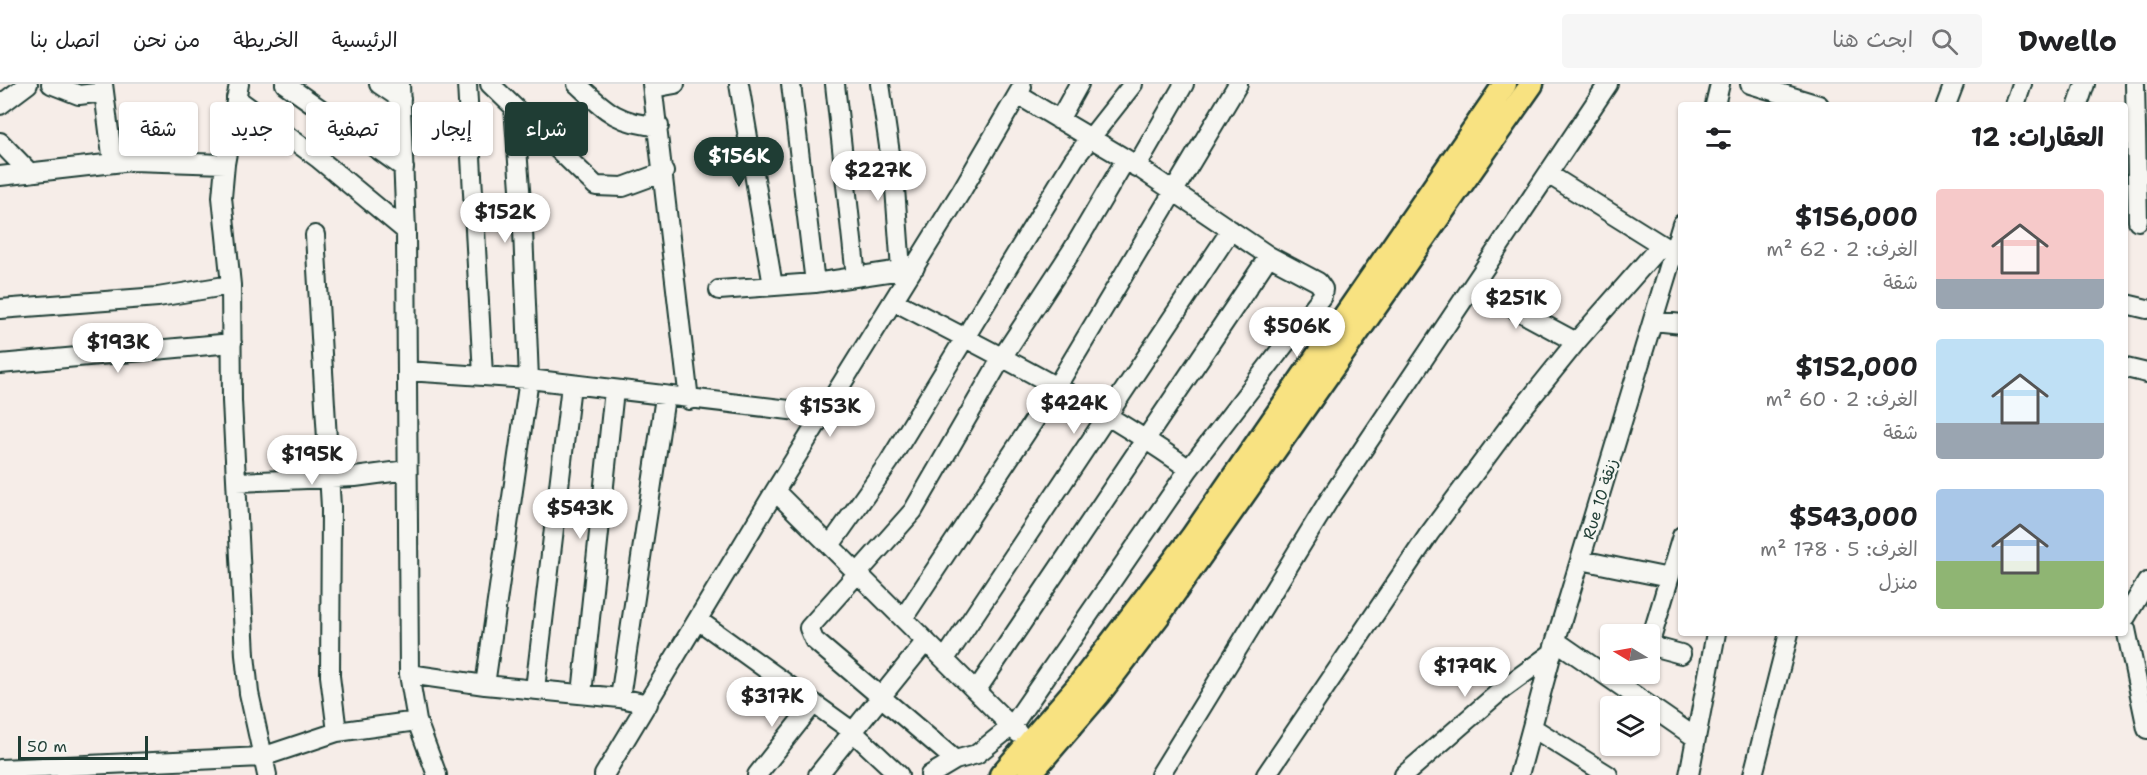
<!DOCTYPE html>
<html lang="ar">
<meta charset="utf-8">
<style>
body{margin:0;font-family:"Shantell Sans","Playpen Sans Arabic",sans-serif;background:#f6f6f6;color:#202124;direction:rtl;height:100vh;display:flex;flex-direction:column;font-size:22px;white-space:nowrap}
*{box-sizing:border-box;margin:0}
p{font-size:20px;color:#757577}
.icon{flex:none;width:33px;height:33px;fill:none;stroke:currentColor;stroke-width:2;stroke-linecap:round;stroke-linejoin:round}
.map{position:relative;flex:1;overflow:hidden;direction:ltr}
.panel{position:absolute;left:1678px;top:18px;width:450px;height:534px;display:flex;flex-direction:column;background:#fff;border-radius:6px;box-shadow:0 2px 4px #0004;direction:rtl}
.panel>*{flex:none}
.banner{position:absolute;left:18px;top:18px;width:570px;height:54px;direction:rtl;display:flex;gap:12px}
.needle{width:39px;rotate:280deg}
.tools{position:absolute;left:1600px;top:540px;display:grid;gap:12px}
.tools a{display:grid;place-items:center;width:60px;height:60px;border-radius:6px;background:#fff;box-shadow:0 2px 4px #0004;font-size:30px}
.scale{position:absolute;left:18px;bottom:15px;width:130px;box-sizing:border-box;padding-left:6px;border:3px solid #1f3d34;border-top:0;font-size:16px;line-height:21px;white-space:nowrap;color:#1f3d34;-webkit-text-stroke:4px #f6f6f2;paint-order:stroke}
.price{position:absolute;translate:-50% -51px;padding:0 14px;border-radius:21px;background:#fff;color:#222;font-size:20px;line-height:39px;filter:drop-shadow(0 2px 3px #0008)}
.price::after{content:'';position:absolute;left:50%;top:36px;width:18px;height:14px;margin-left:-9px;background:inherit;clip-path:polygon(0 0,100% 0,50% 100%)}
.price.selected{background:#1f3d34;color:#fff}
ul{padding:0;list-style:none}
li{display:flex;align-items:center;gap:18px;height:150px;padding:0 24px}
li span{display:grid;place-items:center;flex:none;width:168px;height:120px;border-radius:6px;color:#555}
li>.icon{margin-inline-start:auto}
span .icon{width:72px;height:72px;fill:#fffc;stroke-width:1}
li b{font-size:26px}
h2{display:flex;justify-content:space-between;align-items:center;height:72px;padding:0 24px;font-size:26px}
.tag{padding:0 21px;border-radius:6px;background:#fff;box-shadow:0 2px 4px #0004;font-size:21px;line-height:54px}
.tag.selected{background:#1f3d34;color:#fff}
header{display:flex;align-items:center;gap:36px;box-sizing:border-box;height:84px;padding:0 30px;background:#fff;border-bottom:2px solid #e0e0e0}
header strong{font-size:28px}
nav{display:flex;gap:33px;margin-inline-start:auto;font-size:21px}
.search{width:420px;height:54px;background:#f6f6f6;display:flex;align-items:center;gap:15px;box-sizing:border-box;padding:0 21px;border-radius:6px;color:#757577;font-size:22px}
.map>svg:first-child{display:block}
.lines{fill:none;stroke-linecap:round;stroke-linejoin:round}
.minor-casing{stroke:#1f3d34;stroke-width:22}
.major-casing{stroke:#1f3d34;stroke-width:27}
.minor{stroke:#f6f6f2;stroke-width:18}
.major{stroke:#f8e281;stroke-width:22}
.labels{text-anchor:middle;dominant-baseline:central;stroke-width:4.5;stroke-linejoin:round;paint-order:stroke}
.street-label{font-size:16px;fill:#1f3d34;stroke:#f6f6f2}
</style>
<header>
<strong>Dwello</strong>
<div class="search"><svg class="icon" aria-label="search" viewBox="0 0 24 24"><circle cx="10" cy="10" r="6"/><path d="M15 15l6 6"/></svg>ابحث هنا</div>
<nav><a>الرئيسية</a><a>الخريطة</a><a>من نحن</a><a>اتصل بنا</a></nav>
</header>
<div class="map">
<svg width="2147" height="691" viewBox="0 0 2147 691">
<rect width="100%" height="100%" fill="#f6ede8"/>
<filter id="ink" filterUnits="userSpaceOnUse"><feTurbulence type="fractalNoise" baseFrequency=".0167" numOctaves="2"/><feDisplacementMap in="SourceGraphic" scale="12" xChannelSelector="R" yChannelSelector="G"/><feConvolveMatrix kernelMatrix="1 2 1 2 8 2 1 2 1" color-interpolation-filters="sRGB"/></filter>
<g filter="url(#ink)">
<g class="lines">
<g class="minor-casing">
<path id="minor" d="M51 0 79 11 104 8
M103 0 113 79
M239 0 225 80 222 113 231 201 232 317 245 571 249 609 267 691
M285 0 404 84
M379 0 401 15
M400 0 406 147 409 590 417 637 437 691
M467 0 483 291
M490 0 596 102 623 103 664 88
M577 0C605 26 618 40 659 42
M652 0 689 316
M739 0 773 202
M791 0 815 199
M835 0 856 193
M880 0 895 104 901 186 915 183
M1750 0 1819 21
M2135 0 2138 137
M653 4 675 0
M1018 11 1126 75 1269 172 1318 198 1323 205 1322 212 1189 385 1012 642 977 670 955 676 814 556 809 544 913 427 1001 275 1073 165 1126 75
M236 14 319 75 406 147
M0 21 28 0
M1715 21 1720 0
M1946 21 1954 0
M2015 21 2022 0
M2078 21 2085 0
M1059 36 1079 0
M0 58 30 89
M1136 83 1184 0
M1548 90 1671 167
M0 92 132 77 225 80
M315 151 331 423 330 592 337 648
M1474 203 1576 258
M719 206 815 199 901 186
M894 217C995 270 1096 319 1189 385
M2126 220 2147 225
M0 225 158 213 231 201
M1654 237 1682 240
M0 280 232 259
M2126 284 2147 289
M407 287 529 295 823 330
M237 398 355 393 407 386
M775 407 1018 649
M831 460 889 378 1074 75 1133 0
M1581 476 1669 494
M904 533 1057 302 1238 0
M2126 533 2147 498
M698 536 852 647 899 691
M2126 545 2147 645
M1556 557 1696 654
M1681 570 1655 563 1651 555 1682 452
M945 575 1231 146
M409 590 485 601 620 614 648 620
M485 601 529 295 523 146 514 23
M535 605 571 301
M976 607 1269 172
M582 610 614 306
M620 614 665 313
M1533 644 1608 691
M0 685 262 673 337 648 417 637
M604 691 775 407 962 106 1022 3
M757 691 814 619
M818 691 926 557
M930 691 955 676
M1160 691 1329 416 1608 0
M1266 691 1429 450 1522 325 1576 258 1661 161
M1404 691 1504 604 1552 569
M1519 691 1552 569 1682 140
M1689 691 1716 549
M1753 691 1789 549"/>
</g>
<g class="major-casing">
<path id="major" d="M1001 691 1079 601 1192 453 1505 0
M1029 691 1098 611 1159 531 1532 0"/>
</g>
<use href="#minor" class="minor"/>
<use href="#major" class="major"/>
</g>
</g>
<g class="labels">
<g class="street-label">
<text transform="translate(1600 415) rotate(-73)">Rue 10 زنقة</text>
</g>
</g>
</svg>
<div class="tools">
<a><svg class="needle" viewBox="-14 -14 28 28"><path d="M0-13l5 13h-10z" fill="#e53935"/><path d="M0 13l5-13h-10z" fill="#757577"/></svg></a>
<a><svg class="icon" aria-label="layers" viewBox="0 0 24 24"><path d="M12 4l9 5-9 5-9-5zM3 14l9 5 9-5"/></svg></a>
</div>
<div class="scale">50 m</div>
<b class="price selected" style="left:739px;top:104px">$156K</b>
<b class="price" style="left:878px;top:118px">$227K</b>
<b class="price" style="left:505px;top:160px">$152K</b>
<b class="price" style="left:1516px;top:246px">$251K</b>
<b class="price" style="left:1297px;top:274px">$506K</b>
<b class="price" style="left:118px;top:290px">$193K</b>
<b class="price" style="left:1074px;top:351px">$424K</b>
<b class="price" style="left:830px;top:354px">$153K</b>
<b class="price" style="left:312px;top:402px">$195K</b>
<b class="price" style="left:580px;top:456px">$543K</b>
<b class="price" style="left:1465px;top:614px">$179K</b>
<b class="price" style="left:772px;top:644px">$317K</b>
<div class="banner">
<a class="tag selected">شراء</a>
<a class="tag">إيجار</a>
<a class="tag">تصفية</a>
<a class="tag">جديد</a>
<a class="tag">شقة</a>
</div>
<section class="panel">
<h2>العقارات: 12<svg class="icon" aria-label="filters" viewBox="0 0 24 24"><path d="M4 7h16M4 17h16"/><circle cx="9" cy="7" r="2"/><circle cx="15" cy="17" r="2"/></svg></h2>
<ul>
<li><span style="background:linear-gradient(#f6c9c9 75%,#9aa5b1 0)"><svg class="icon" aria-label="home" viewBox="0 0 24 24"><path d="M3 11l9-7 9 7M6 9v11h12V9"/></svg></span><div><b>$156,000</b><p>الغرف: 2 · 62 m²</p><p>شقة</p></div></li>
<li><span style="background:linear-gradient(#bfe0f5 70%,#9aa5b1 0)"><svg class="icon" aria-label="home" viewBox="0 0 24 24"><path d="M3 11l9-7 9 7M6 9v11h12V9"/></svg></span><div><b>$152,000</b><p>الغرف: 2 · 60 m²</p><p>شقة</p></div></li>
<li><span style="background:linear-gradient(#a9c7e8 60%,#8fb573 0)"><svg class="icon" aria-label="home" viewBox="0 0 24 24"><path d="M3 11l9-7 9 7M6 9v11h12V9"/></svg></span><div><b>$543,000</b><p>الغرف: 5 · 178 m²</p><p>منزل</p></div></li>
</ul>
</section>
</div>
